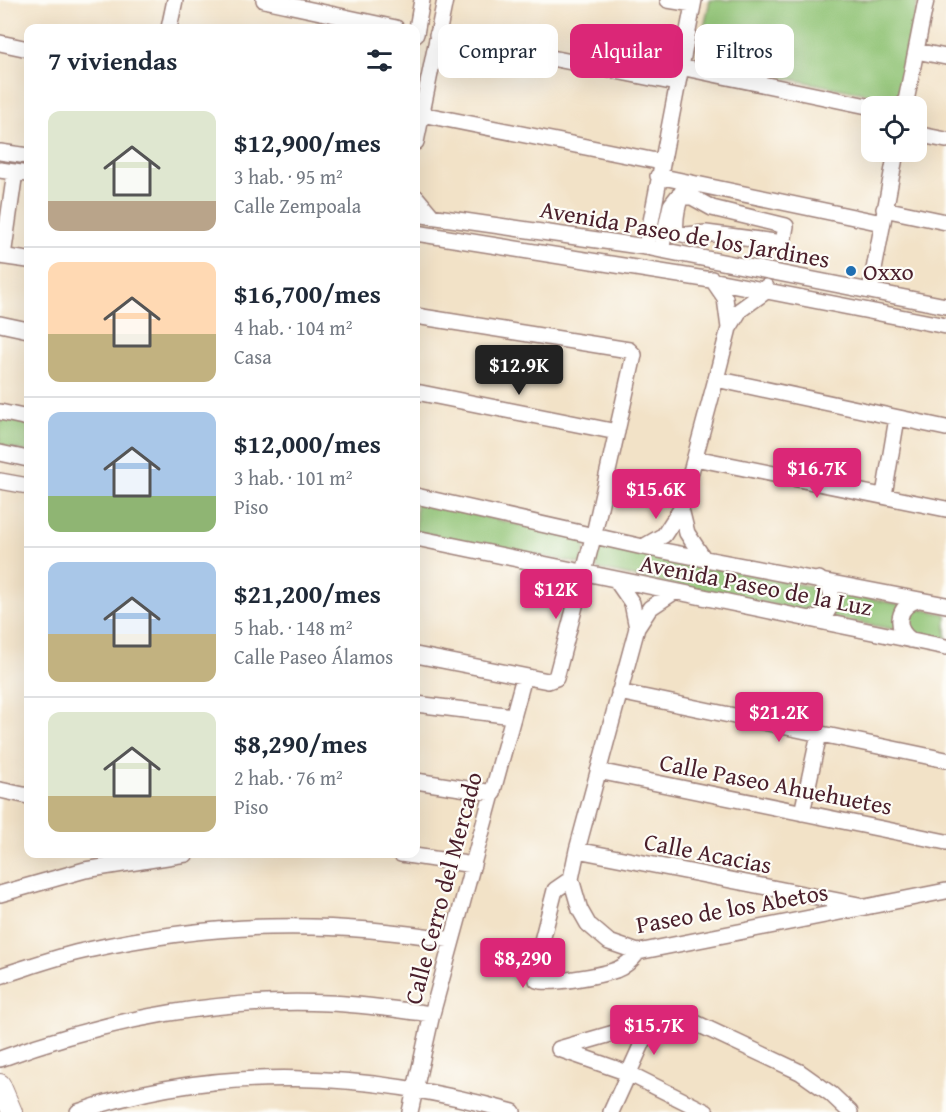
<!DOCTYPE html>
<html lang="es">
<meta charset="utf-8">
<style>
body{margin:0;font-family:"Gentium Book Plus",serif;background:#f6f6f7;color:#1f2937;height:100vh;display:flex;flex-direction:column;font-size:22px;white-space:nowrap}
*{box-sizing:border-box;margin:0}
p{font-size:20px;color:#747a83}
.icon{flex:none;width:33px;height:33px;fill:none;stroke:currentColor;stroke-width:2;stroke-linecap:round;stroke-linejoin:round}
.map{position:relative;flex:1;overflow:hidden}
.panel{position:absolute;left:24px;top:24px;width:396px;height:834px;display:flex;flex-direction:column;background:#fff;border-radius:12px;box-shadow:0 6px 24px #0002}
.panel>*{flex:none}
.hud{position:absolute;left:438px;top:24px;width:417px;height:54px;display:flex;gap:12px}
.fabs{position:absolute;left:861px;top:96px;display:grid;gap:12px}
.fabs a{display:grid;place-items:center;width:66px;height:66px;border-radius:12px;background:#fff;box-shadow:0 6px 24px #0002;font-size:30px}
.price{position:absolute;translate:-50% -51px;padding:0 14px;border-radius:6px;background:#db2777;color:#fff;font-size:20px;line-height:39px;filter:drop-shadow(0 2px 3px #0008)}
.price::after{content:'';position:absolute;left:50%;top:36px;width:18px;height:14px;margin-left:-9px;background:inherit;clip-path:polygon(0 0,100% 0,50% 100%)}
.price.active{background:#222;color:#fff}
ul{padding:0;list-style:none}
li{display:flex;align-items:center;gap:18px;height:150px;padding:0 24px}
li+li{border-top:2px solid #e0e1e3}
li span{display:grid;place-items:center;flex:none;width:168px;height:120px;border-radius:12px;color:#555}
li>.icon{margin-inline-start:auto}
span .icon{width:72px;height:72px;fill:#fffc;stroke-width:1}
li b{font-size:26px}
h2{display:flex;justify-content:space-between;align-items:center;height:72px;padding:0 24px;font-size:26px}
.tag{padding:0 21px;border-radius:12px;background:#fff;box-shadow:0 6px 24px #0002;font-size:21px;line-height:54px}
.tag.active{background:#db2777;color:#fff}
.map>svg:first-child{display:block}
.green{fill:#90c375;stroke:#6d7150;stroke-width:1.5}
.lines{fill:none;stroke-linecap:round;stroke-linejoin:round}
.minor-casing{stroke:#9e8079;stroke-width:18}
.major-casing{stroke:#9e8079;stroke-width:22}
.minor{stroke:#fff;stroke-width:15}
.major{stroke:#fff;stroke-width:20}
.poi-dot{fill:#1f6fb2;stroke:#fdfcf7;stroke-width:2}
.labels{text-anchor:middle;dominant-baseline:central;stroke-width:4.5;stroke-linejoin:round;paint-order:stroke}
.street-label{font-size:24px;fill:#4a1f2b;stroke:#fdfcf7}
.poi-label{font-size:24px;fill:#4a1f2b;stroke:#fdfcf7;text-anchor:start}
</style>
<div class="map">
<svg width="946" height="1112" viewBox="0 0 946 1112">
<rect width="100%" height="100%" fill="#fdfcf7"/>
<filter id="ink" filterUnits="userSpaceOnUse"><feTurbulence type="fractalNoise" baseFrequency=".0167" numOctaves="2"/><feDisplacementMap in="SourceGraphic" scale="12" xChannelSelector="R" yChannelSelector="G"/><feConvolveMatrix kernelMatrix="1 2 1 2 8 2 1 2 1" color-interpolation-filters="sRGB"/></filter>
<filter id="wash" filterUnits="userSpaceOnUse"><feTurbulence type="fractalNoise" baseFrequency=".008" numOctaves="4" result="noise"/><feDisplacementMap in="SourceGraphic" scale="24" xChannelSelector="R" yChannelSelector="G"/><feGaussianBlur stdDeviation="1.35" result="paint"/><feColorMatrix in="noise" values="0 0 0 0 0 0 0 0 0 0 0 0 0 0 0 0 0 1.4 0 .05"/><feComposite in="paint" operator="in"/></filter>
<g filter="url(#wash)">
<rect width="100%" height="100%" fill="#f2e2c7"/>
<path class="green" d="M710 0H918L898 100 697 61Z
M0 414 28 420V452L0 446Z
M416 501 587 540 581 564 416 532Z
M602 543 822 589 826 602 817 614 597 569 595 555Z
M834 591 902 605 897 630 829 617Z
M920 609 946 614V640L914 634 908 619 912 612Z"/>
</g>
<g filter="url(#ink)">
<g class="lines">
<g class="minor-casing">
<path id="minor" d="M264 0 396 28
M668 0 693 4
M169 28 175 0
M416 34 422 0
M437 35 676 83
M0 43 28 49
M916 51 946 57
M680 67 872 107
M905 106 926 0
M421 114 661 162
M916 134 946 140
M416 142 445 0
M0 152 28 156
M0 170 28 174
M658 176 882 223
M416 197 432 216
M884 209 946 222
M416 214 646 247 946 306
M416 233 711 280 946 326
M646 247 694 0
M661 250 671 205 678 196 692 197 712 208 786 226 783 243 706 233 686 235 676 232C674 214 680 199 685 182
M0 256 28 260
M3 256 15 172
M870 291 896 152
M416 316 629 350 634 355 594 534 556 678 548 681 416 655
M0 324 28 330
M729 328 740 310 765 292 766 287
M716 379 946 428
M416 392 617 432
M0 412 28 418
M0 453 28 459
M695 458 946 509
M0 481 28 486
M884 495 897 418
M416 496 643 547 946 605
M681 509 687 533 704 559
M416 538 946 647
M643 547 664 535 681 509 716 379 729 328 725 298 712 279
M616 580 632 603 637 628
M674 592 650 608 637 628 577 850 571 879 580 910 588 924 609 942 638 952 946 891
M811 619 825 615 833 602 830 588 819 579
M911 640C893 628 898 605 918 600
M619 692 946 760
M416 704 513 716
M598 771 946 842
M416 781 493 793
M0 790 28 796
M802 813 819 734
M577 850 859 905
M401 854 473 865
M571 879 555 890 535 968 537 980C550 985 602 975 616 970 626 966 632 960 638 952
M0 894 85 870 186 854
M0 976C29 967 58 956 88 950 212 922 327 920 452 940
M559 1049 659 1020 685 1018 800 1072 831 1094 850 1112
M559 1049 628 1073 706 1112
M0 1059C105 1020 215 998 328 1003 362 1004 398 1010 432 1014
M78 1112C217 1063 373 1072 513 1112
M410 1112 432 1014 524 677
M611 1112 651 1024"/>
</g>
<g class="major-casing">
<path id="major" d="M0 1084 12 1112"/>
</g>
<use href="#minor" class="minor"/>
<use href="#major" class="major"/>
</g>
</g>
<circle class="poi-dot" cx="851" cy="271" r="6"/>
<g class="labels">
<g class="street-label">
<text transform="translate(685 234) rotate(10)">Avenida Paseo de los Jardines</text>
<text transform="translate(756 585) rotate(11)">Avenida Paseo de la Luz</text>
<text transform="translate(776 784) rotate(11)">Calle Paseo Ahuehuetes</text>
<text transform="translate(708 853) rotate(11)">Calle Acacias</text>
<text transform="translate(443 888) rotate(-75)">Calle Cerro del Mercado</text>
<text transform="translate(732 908) rotate(-10)">Paseo de los Abetos</text>
</g>
<g class="poi-label">
<text x="863" y="271">Oxxo</text>
</g>
</g>
</svg>
<div class="fabs">
<a><svg class="icon" aria-label="locate" viewBox="0 0 24 24"><circle cx="12" cy="12" r="6"/><path d="M12 2v4M12 18v4M2 12h4M18 12h4"/></svg></a>
</div>
<b class="price active" style="left:519px;top:396px">$12.9K</b>
<b class="price" style="left:817px;top:499px">$16.7K</b>
<b class="price" style="left:656px;top:520px">$15.6K</b>
<b class="price" style="left:556px;top:620px">$12K</b>
<b class="price" style="left:779px;top:743px">$21.2K</b>
<b class="price" style="left:523px;top:989px">$8,290</b>
<b class="price" style="left:654px;top:1056px">$15.7K</b>
<div class="hud">
<a class="tag">Comprar</a>
<a class="tag active">Alquilar</a>
<a class="tag">Filtros</a>
</div>
<section class="panel">
<h2>7 viviendas<svg class="icon" aria-label="filters" viewBox="0 0 24 24"><path d="M4 7h16M4 17h16"/><circle cx="9" cy="7" r="2"/><circle cx="15" cy="17" r="2"/></svg></h2>
<ul>
<li><span style="background:linear-gradient(#dfe7d0 75%,#b9a48a 0)"><svg class="icon" aria-label="home" viewBox="0 0 24 24"><path d="M3 11l9-7 9 7M6 9v11h12V9"/></svg></span><div><b>$12,900/mes</b><p>3 hab. · 95 m²</p><p>Calle Zempoala</p></div></li>
<li><span style="background:linear-gradient(#ffd9b3 60%,#c2b280 0)"><svg class="icon" aria-label="home" viewBox="0 0 24 24"><path d="M3 11l9-7 9 7M6 9v11h12V9"/></svg></span><div><b>$16,700/mes</b><p>4 hab. · 104 m²</p><p>Casa</p></div></li>
<li><span style="background:linear-gradient(#a9c7e8 70%,#8fb573 0)"><svg class="icon" aria-label="home" viewBox="0 0 24 24"><path d="M3 11l9-7 9 7M6 9v11h12V9"/></svg></span><div><b>$12,000/mes</b><p>3 hab. · 101 m²</p><p>Piso</p></div></li>
<li><span style="background:linear-gradient(#a9c7e8 60%,#c2b280 0)"><svg class="icon" aria-label="home" viewBox="0 0 24 24"><path d="M3 11l9-7 9 7M6 9v11h12V9"/></svg></span><div><b>$21,200/mes</b><p>5 hab. · 148 m²</p><p>Calle Paseo Álamos</p></div></li>
<li><span style="background:linear-gradient(#dfe7d0 70%,#c2b280 0)"><svg class="icon" aria-label="home" viewBox="0 0 24 24"><path d="M3 11l9-7 9 7M6 9v11h12V9"/></svg></span><div><b>$8,290/mes</b><p>2 hab. · 76 m²</p><p>Piso</p></div></li>
</ul>
</section>
</div>
